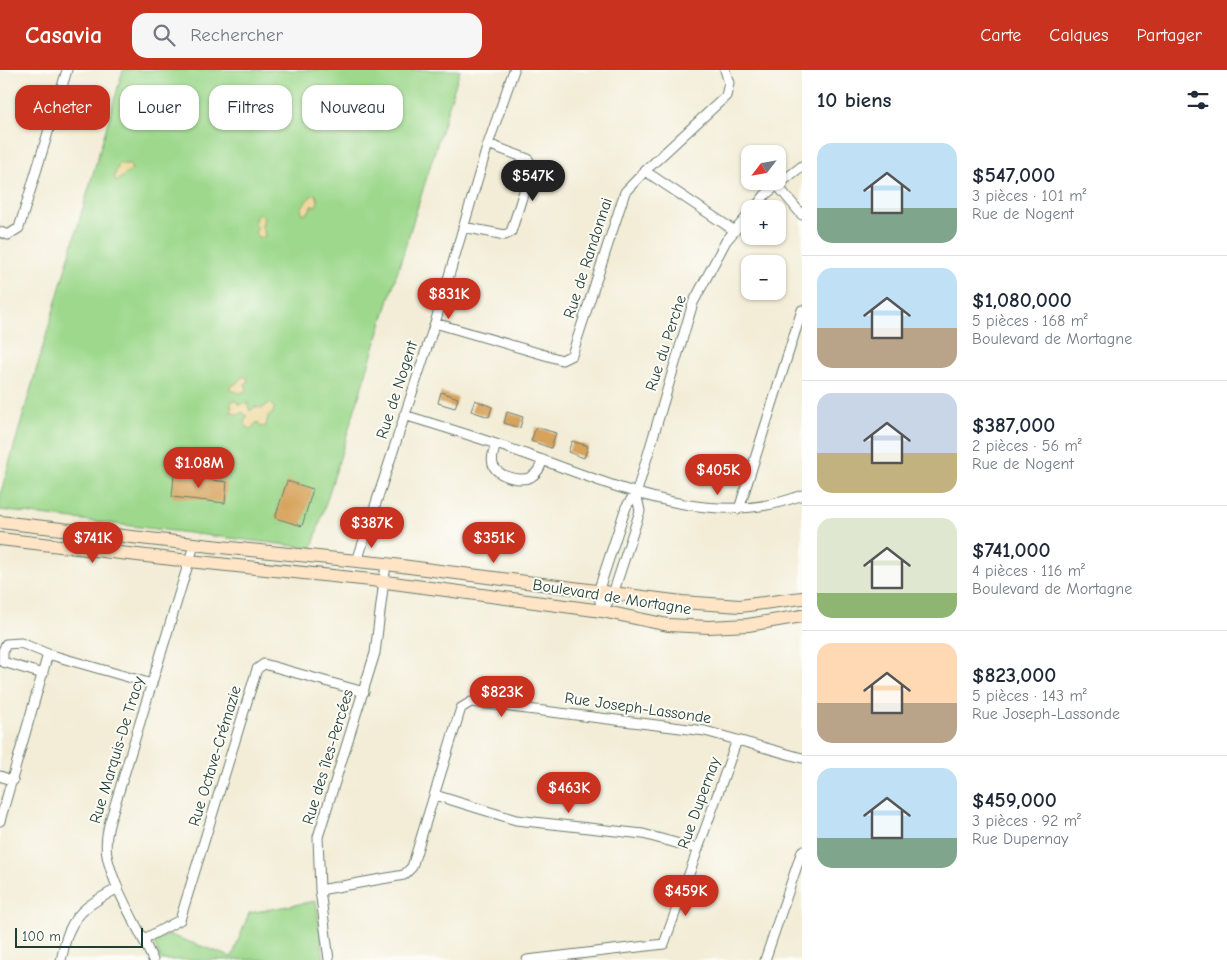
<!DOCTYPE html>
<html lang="fr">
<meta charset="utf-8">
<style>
body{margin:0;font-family:"Comic Neue",sans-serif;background:#f6f6f7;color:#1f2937;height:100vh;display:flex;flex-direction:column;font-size:19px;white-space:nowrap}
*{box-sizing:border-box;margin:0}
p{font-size:16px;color:#747a83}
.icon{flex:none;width:28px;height:28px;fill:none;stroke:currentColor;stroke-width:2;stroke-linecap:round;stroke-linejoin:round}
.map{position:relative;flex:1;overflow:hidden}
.side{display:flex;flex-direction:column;background:#fff;width:425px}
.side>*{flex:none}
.banner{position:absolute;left:15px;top:15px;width:475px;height:45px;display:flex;gap:10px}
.needle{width:32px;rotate:239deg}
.buttons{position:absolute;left:741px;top:75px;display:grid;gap:10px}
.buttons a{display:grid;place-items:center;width:45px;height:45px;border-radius:10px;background:#fff;box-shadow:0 1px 4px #0004;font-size:25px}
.scale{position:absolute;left:15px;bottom:12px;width:128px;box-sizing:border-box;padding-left:5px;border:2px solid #1f3d34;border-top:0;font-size:14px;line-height:18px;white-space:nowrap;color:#1f3d34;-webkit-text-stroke:4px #fdfcf7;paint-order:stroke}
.price{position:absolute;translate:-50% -42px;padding:0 11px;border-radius:18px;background:#c8321e;color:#fff;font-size:16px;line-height:32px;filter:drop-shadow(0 1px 2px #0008)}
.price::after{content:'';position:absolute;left:50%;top:30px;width:15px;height:11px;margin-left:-8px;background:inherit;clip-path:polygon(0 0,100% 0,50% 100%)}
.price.active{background:#222;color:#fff}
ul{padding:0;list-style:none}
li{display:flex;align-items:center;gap:15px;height:125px;padding:0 15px}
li+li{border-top:1px solid #e0e1e3}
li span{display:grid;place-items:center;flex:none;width:140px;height:100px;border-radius:15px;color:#555}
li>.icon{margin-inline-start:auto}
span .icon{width:60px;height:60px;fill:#fffc;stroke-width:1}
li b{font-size:21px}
h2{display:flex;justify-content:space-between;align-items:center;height:60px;padding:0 15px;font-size:21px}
.chip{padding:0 18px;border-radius:15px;background:#fff;box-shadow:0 1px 4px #0004;font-size:18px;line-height:45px}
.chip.active{background:#c8321e;color:#fff}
header{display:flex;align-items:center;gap:30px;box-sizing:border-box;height:70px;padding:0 25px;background:#c8321e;color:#fff}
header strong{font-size:24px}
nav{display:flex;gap:28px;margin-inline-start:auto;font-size:18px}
.search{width:350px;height:45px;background:#f6f6f7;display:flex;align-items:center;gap:12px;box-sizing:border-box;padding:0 18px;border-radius:15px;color:#747a83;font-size:19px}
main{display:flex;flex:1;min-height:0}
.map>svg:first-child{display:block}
.green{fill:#9dd88c;stroke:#5e8a60}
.sand{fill:#eeda9e;stroke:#868c69}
.building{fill:#d7a35c}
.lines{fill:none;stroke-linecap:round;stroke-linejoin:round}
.minor-casing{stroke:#697b6d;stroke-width:11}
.secondary-casing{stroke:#697b6d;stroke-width:14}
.minor{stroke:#fff;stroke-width:9}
.secondary{stroke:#ffe4c6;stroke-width:12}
.labels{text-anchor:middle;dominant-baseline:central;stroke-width:4;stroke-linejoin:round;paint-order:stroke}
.street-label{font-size:16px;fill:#1f3d34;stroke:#fdfcf7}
</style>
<header>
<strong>Casavia</strong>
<div class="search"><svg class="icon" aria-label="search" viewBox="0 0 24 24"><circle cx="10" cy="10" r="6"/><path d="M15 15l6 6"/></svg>Rechercher</div>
<nav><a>Carte</a><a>Calques</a><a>Partager</a></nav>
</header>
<main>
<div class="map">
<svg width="802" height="890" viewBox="0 0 802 890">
<rect width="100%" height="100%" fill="#fdfcf7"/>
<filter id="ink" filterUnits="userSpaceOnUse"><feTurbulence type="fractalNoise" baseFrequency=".02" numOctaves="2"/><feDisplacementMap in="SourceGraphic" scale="10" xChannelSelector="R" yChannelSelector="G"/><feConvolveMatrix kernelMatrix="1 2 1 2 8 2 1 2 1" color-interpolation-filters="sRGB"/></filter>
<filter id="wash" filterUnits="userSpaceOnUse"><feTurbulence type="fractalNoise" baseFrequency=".0096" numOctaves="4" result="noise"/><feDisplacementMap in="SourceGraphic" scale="20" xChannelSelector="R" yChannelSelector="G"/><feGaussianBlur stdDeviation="1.12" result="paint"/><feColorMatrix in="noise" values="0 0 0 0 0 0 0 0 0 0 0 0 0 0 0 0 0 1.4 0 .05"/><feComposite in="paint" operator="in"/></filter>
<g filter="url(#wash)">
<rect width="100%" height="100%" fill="#f3edd7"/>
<path class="green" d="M123 0H460L312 478 0 440V425Z
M316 831 324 890H161L153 871 170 865 232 887 249 843Z"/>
<path class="sand" d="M119 94H129L132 99 116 112 114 107Z
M315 124 317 127 318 132 316 136H311L309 142 303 144 301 140C302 135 310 126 315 124Z
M258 144 261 145 264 147 262 157 264 160 265 166 261 168 257 166 255 163 258 157 255 154V149Z
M243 306 248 309V312L245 314 247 318 246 321 240 323 230 320V317L237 313Z
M233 331H236L239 335 247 332 250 341 255 337 263 338 268 334 272 335 274 337 273 343 268 346 266 356 261 357 257 352 251 359 248 358 244 352 247 346 242 342 238 345 231 342 232 337 230 333Z"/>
<g id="blocks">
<path class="building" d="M441 322 458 328 455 338 438 333Z
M475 330 492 337 489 347 471 341Z
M507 342 523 347 520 358 504 353Z
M536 357 556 363 551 378 531 371Z
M572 371 588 376 584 388 568 382Z
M174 405 227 412 225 433 172 427Z
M287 411 313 419 302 456 275 448Z"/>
</g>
</g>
<g filter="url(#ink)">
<use href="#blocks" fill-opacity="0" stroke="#697b6d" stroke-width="1"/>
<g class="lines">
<g class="minor-casing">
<path id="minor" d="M645 101 735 161
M777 115 802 145
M754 139 765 125 802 96
M463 157 505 165 511 162 532 96 528 89 488 74
M0 162 8 165 19 158 67 0
M435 253 562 290 572 285 625 122 645 101 726 26 729 13 725 0
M404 345C447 358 489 371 531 386 616 416 713 461 802 425
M496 374C494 381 490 390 494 397 500 407 521 412 531 407 538 403 540 397 543 390
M739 439 802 240
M357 491 435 253 488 74 514 0
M602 541 598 522 626 437 637 421 693 233 726 171 750 143
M602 541 613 524 640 441 636 423
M43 604 3 592V581L6 574 21 573 48 584
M0 706 13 711
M435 725 516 750 643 764 698 779
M0 751 48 584 152 614
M320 820 404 805 412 797 461 638 471 632 705 661 802 688
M144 869 180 850 257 599 264 594 364 622
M61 890C64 880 65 868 70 859 79 838 99 829 118 818
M153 890C138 856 115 822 107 786 105 774 107 762 110 751L194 475
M329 890 320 820 318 767 375 583 386 494
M527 890 664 874 737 670
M765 890 802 781"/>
</g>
<g class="secondary-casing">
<path id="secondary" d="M0 452 211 476 386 494 682 532 740 536 802 528
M0 469 189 491 371 510 602 541 668 555 709 557 748 555 802 546"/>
</g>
<use href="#minor" class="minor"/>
<use href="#secondary" class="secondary"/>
</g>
</g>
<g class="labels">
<g class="street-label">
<text transform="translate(588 188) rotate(-72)">Rue de Randonnai</text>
<text transform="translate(666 273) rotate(-72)">Rue du Perche</text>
<text transform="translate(397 320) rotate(-72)">Rue de Nogent</text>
<text transform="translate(612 527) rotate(9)">Boulevard de Mortagne</text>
<text transform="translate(638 638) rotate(8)">Rue Joseph-Lassonde</text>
<text transform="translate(117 680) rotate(-73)">Rue Marquis-De Tracy</text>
<text transform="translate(215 686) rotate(-73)">Rue Octave-Crémazie</text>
<text transform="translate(328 687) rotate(-73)">Rue des îles-Percées</text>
<text transform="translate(699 733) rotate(-70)">Rue Dupernay</text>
</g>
</g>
</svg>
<div class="buttons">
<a><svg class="needle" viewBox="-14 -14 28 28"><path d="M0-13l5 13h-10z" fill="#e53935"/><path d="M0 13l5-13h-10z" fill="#747a83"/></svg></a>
<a>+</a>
<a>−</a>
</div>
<div class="scale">100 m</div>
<b class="price active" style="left:533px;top:132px">$547K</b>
<b class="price" style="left:449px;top:250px">$831K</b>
<b class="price" style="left:199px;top:419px">$1.08M</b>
<b class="price" style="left:718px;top:426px">$405K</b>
<b class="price" style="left:372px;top:479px">$387K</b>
<b class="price" style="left:93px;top:494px">$741K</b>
<b class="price" style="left:494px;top:494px">$351K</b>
<b class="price" style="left:502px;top:648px">$823K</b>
<b class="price" style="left:569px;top:744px">$463K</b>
<b class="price" style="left:686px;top:847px">$459K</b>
<div class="banner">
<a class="chip active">Acheter</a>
<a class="chip">Louer</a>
<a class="chip">Filtres</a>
<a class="chip">Nouveau</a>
</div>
</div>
<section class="side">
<h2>10 biens<svg class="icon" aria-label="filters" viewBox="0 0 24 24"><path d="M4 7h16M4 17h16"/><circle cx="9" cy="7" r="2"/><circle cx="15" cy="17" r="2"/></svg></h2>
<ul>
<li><span style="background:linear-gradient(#bfe0f5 65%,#7fa58c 0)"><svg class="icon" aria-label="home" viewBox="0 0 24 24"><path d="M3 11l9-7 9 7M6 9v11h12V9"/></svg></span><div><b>$547,000</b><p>3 pièces · 101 m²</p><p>Rue de Nogent</p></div></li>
<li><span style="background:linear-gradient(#bfe0f5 60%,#b9a48a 0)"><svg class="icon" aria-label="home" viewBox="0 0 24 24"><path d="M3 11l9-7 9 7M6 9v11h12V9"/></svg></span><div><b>$1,080,000</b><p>5 pièces · 168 m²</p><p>Boulevard de Mortagne</p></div></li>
<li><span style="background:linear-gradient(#c9d6e8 60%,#c2b280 0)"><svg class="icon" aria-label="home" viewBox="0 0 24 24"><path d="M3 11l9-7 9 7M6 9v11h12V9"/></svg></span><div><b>$387,000</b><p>2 pièces · 56 m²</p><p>Rue de Nogent</p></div></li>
<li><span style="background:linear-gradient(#dfe7d0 75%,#8fb573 0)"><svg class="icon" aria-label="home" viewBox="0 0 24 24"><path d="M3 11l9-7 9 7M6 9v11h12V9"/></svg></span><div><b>$741,000</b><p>4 pièces · 116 m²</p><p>Boulevard de Mortagne</p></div></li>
<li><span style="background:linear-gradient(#ffd9b3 60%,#b9a48a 0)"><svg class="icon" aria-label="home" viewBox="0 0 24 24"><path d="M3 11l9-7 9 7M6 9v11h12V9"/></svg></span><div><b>$823,000</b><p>5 pièces · 143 m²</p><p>Rue Joseph-Lassonde</p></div></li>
<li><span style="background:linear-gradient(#bfe0f5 70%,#7fa58c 0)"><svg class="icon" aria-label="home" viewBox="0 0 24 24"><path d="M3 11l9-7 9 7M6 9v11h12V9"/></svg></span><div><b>$459,000</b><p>3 pièces · 92 m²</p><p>Rue Dupernay</p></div></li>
</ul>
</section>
</main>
